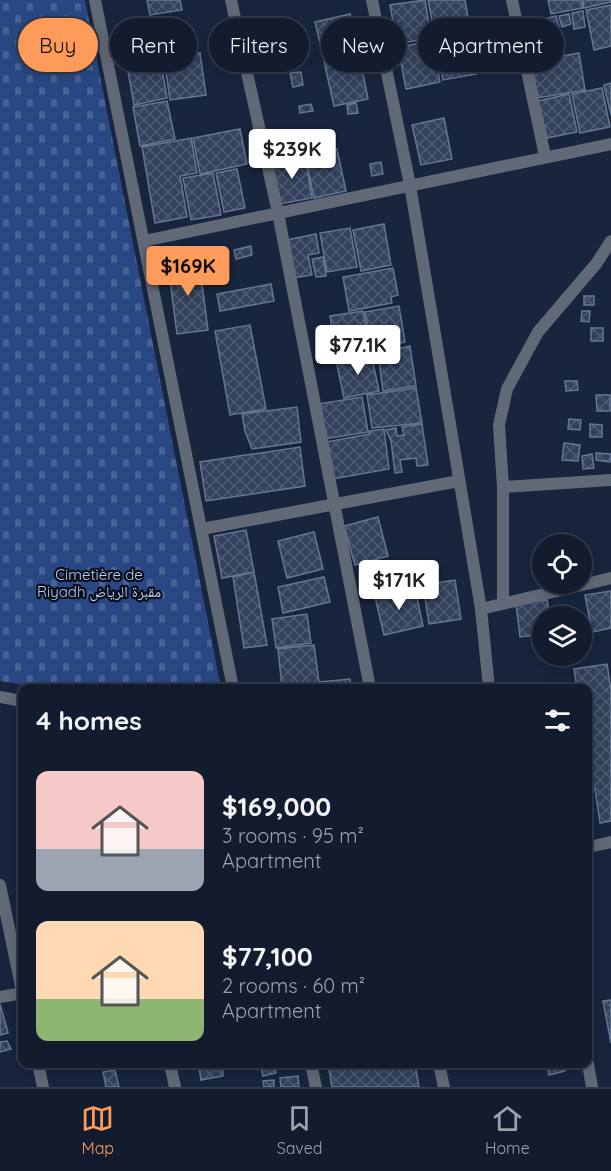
<!DOCTYPE html>
<meta charset="utf-8">
<style>
body{margin:0;font-family:Quicksand,"Noto Naskh Arabic",sans-serif;background:#1b2536;color:#f1f3f6;height:100vh;display:flex;flex-direction:column;font-size:22px;white-space:nowrap}
*{box-sizing:border-box;margin:0}
p{font-size:20px;color:#9ca1aa}
.icon{flex:none;width:33px;height:33px;fill:none;stroke:currentColor;stroke-width:2;stroke-linecap:round;stroke-linejoin:round}
.map{position:relative;flex:1;overflow:hidden}
.details{position:absolute;left:18px;top:684px;width:574px;height:384px;display:flex;flex-direction:column;background:#121c2e;border-radius:12px;box-shadow:0 3px 15px #0003,0 0 0 2px #313a4a}
.details>*{flex:none}
.top-card{position:absolute;left:18px;top:18px;width:576px;height:54px;display:flex;gap:12px}
.fabs{position:absolute;left:532px;top:534px;display:grid;gap:12px}
.fabs a{display:grid;place-items:center;width:60px;height:60px;border-radius:50%;background:#121c2e;box-shadow:0 3px 15px #0003,0 0 0 2px #313a4a;font-size:30px}
.price{position:absolute;translate:-50% -51px;padding:0 14px;border-radius:6px;background:#fff;color:#222;font-size:20px;line-height:39px;filter:drop-shadow(0 2px 3px #0008)}
.price::after{content:'';position:absolute;left:50%;top:36px;width:18px;height:14px;margin-left:-9px;background:inherit;clip-path:polygon(0 0,100% 0,50% 100%)}
.price.selected{background:#ff9b5a;color:#111}
ul{padding:0;list-style:none}
li{display:flex;align-items:center;gap:18px;height:150px;padding:0 18px}
li span{display:grid;place-items:center;flex:none;width:168px;height:120px;border-radius:12px;color:#555}
li>.icon{margin-inline-start:auto}
span .icon{width:72px;height:72px;fill:#fffc;stroke-width:1}
li b{font-size:26px}
h2{display:flex;justify-content:space-between;align-items:center;height:72px;padding:0 18px;font-size:26px}
.pill{padding:0 21px;border-radius:27px;background:#121c2e;box-shadow:0 3px 15px #0003,0 0 0 2px #313a4a;font-size:21px;line-height:54px}
.pill.selected{background:#ff9b5a;color:#111}
.dock{display:flex;justify-content:space-around;align-items:center;height:84px;border-top:2px solid #313a4a;background:#121c2e;font-size:16px;color:#9ca1aa}
.dock a{display:grid;justify-items:center;gap:3px}
.dock .selected{color:#ff9b5a}
.map>svg:first-child{display:block}
.cemetery{fill:url(#cemetery-stones)}
.building{fill:url(#building-cross-hatch);stroke:#657693;stroke-width:1.5}
.lines{fill:none;stroke-linecap:round;stroke-linejoin:round}
.minor{stroke:#626976;stroke-width:12}
.tertiary{stroke:#626976;stroke-width:12}
.labels{text-anchor:middle;dominant-baseline:central;stroke-width:4.5;stroke-linejoin:round;paint-order:stroke}
.park-label{font-size:15px;fill:#b8cdf3;stroke:#080e19}
</style>
<div class="map">
<svg width="611" height="1087" viewBox="0 0 611 1087">
<defs>
<pattern id="cemetery-stones" width="16" height="16" patternUnits="userSpaceOnUse" patternTransform="scale(1.5)"><rect width="16" height="16" fill="#294883"/><path d="M2 7V4a2 2 0 0 1 4 0v3zM10 15v-3a2 2 0 0 1 4 0v3z" fill="#476295"/></pattern>
<pattern id="building-cross-hatch" width="8" height="8" patternUnits="userSpaceOnUse" patternTransform="scale(1.5)"><rect width="8" height="8" fill="#33415c"/><path d="M0 0l8 8M0 8l8-8" fill="none" stroke="#4f5c73"/></pattern>
</defs>
<rect width="100%" height="100%" fill="#18253d"/>
<path class="cemetery" d="M0 0H85L221 688H44L0 681Z"/>
<path class="building" d="M147 0H180L182 10 150 15Z
M425 0 431 38 397 44 390 5Z
M428 0H465L471 34 436 41Z
M548 0H581L583 8 551 14Z
M583 0H611V2L584 8Z
M611 5V46L594 50 586 10Z
M583 11 585 27 574 29 572 13Z
M350 14 360 56 325 64 315 22Z
M569 14 571 24 562 27 559 16Z
M556 16 559 27 550 29 548 18Z
M170 19 176 55 127 64 120 28Z
M470 36 477 74 443 80 436 43Z
M187 37 189 50 177 52 175 39Z
M432 41 440 82 406 89 398 47Z
M200 53 206 95 170 100 164 58Z
M579 53 585 90 538 98 531 62Z
M360 59 368 99 334 106 325 66Z
M161 64 167 98 134 105 128 71Z
M301 72 303 85 293 87 290 73Z
M611 83V115L604 85Z
M602 88 610 127 580 133 572 94Z
M569 94 577 132 547 138 538 101Z
M167 101 175 139 140 146 133 107Z
M356 103 358 113 348 114 347 105Z
M311 104 313 111 300 113 299 106Z
M444 118 452 159 421 165 412 125Z
M240 129 247 164 200 174 193 138Z
M191 138 197 173 180 176 187 217 155 223 142 147Z
M337 149 346 191 314 198 305 155Z
M305 156 312 198 280 204 272 162Z
M381 162 383 174 372 176 370 164Z
M237 169 245 208 224 212 216 173Z
M213 173 221 215 191 220 183 178Z
M384 224 391 265 361 271 353 230Z
M350 228 357 267 327 272 320 233Z
M316 234 319 253 308 255 312 275 293 278 286 240Z
M251 246 252 255 236 259 234 250Z
M323 257 326 276 316 277 312 259Z
M199 260 208 330 177 334 168 265Z
M393 268 398 295 391 297 392 303 349 311 343 277Z
M271 284 274 301 220 311 217 294Z
M584 296H594V305H584Z
M399 306 405 342 372 351 365 312Z
M363 311 370 351 337 357 330 316Z
M582 311H590L589 322 581 321Z
M250 325 266 409 230 415 215 331Z
M591 328H603V341H591Z
M410 346 416 386 383 391 378 354Z
M371 353 379 391 344 398 336 360Z
M565 381H577L578 390 566 391Z
M416 388 422 423 372 428 367 395Z
M596 395H610V411H597Z
M362 397 368 432 324 439 318 404Z
M297 407 301 442 252 449 245 431 242 414Z
M569 419 581 420 580 430 568 429Z
M422 424 428 465 417 466 416 458 400 460 402 472 395 473 391 441 386 430 396 428 397 436 404 435 402 427Z
M590 424 602 425V437H590Z
M384 429 389 469 333 479 326 442 370 434 369 431Z
M564 443 580 445 578 461 562 460Z
M300 447 305 486 206 501 200 462Z
M596 453 611 454 610 462 596 460Z
M592 454 594 468 583 469 582 456Z
M378 517 388 556 355 565 344 526Z
M246 530 254 572 222 578 214 536Z
M314 532 323 569 287 578 278 541Z
M254 572 267 645 244 648 233 577Z
M324 577 330 602 283 613 278 587Z
M455 580 461 619 429 624 423 585Z
M415 588 423 626 384 635 375 597Z
M611 591V628L592 632 585 595Z
M547 600 550 616H543V624L534 625 535 635 520 637 516 604Z
M307 614 311 643 276 648 272 619Z
M314 645 319 682 350 679 351 688H282L278 649Z
M607 664 611 691V821L600 823 595 789 588 790V688H577L574 669Z
M611 1000V1043L603 1001Z
M0 1004 8 1033 0 1035Z
M7 1041 11 1049 0 1052V1042Z
M210 1064H229L222 1065 223 1076 201 1080 199 1067Z
M260 1064H274L276 1073 263 1076Z
M328 1064H415L419 1087H332Z
M547 1064H563L565 1071 549 1075Z
M115 1070 119 1087H106L103 1072Z
M298 1076 299 1087H281L280 1078Z
M274 1080V1087H264L263 1081Z"/>
<g class="lines">
<path class="minor" d="M95 0 233 688
M231 0 278 213 370 688
M372 0 410 185 481 609 489 688
M512 0 545 156
M144 241 611 144
M503 487 611 480
M202 529 459 481
M503 603V487L499 425 507 389 538 332 596 264 611 241
M481 609 611 578
M588 847 611 842
M0 885 22 991
M0 997 22 993
M38 1064 43 1087
M170 1064 175 1087
M311 1064 316 1087
M439 1064 444 1087"/>
<path class="tertiary" d="M0 697 22 701
M588 1064 592 1087"/>
</g>
<g class="labels">
<g class="park-label">
<text x="99" y="574">Cimetière de<tspan x="99" dy="17">Riyadh مقبرة الرياض</tspan></text>
</g>
</g>
</svg>
<div class="fabs">
<a><svg class="icon" aria-label="locate" viewBox="0 0 24 24"><circle cx="12" cy="12" r="6"/><path d="M12 2v4M12 18v4M2 12h4M18 12h4"/></svg></a>
<a><svg class="icon" aria-label="layers" viewBox="0 0 24 24"><path d="M12 4l9 5-9 5-9-5zM3 14l9 5 9-5"/></svg></a>
</div>
<b class="price" style="left:292px;top:180px">$239K</b>
<b class="price selected" style="left:188px;top:297px">$169K</b>
<b class="price" style="left:358px;top:376px">$77.1K</b>
<b class="price" style="left:399px;top:611px">$171K</b>
<div class="top-card">
<a class="pill selected">Buy</a>
<a class="pill">Rent</a>
<a class="pill">Filters</a>
<a class="pill">New</a>
<a class="pill">Apartment</a>
</div>
<section class="details">
<h2>4 homes<svg class="icon" aria-label="filters" viewBox="0 0 24 24"><path d="M4 7h16M4 17h16"/><circle cx="9" cy="7" r="2"/><circle cx="15" cy="17" r="2"/></svg></h2>
<ul>
<li><span style="background:linear-gradient(#f6c9c9 65%,#9aa5b1 0)"><svg class="icon" aria-label="home" viewBox="0 0 24 24"><path d="M3 11l9-7 9 7M6 9v11h12V9"/></svg></span><div><b>$169,000</b><p>3 rooms · 95 m²</p><p>Apartment</p></div></li>
<li><span style="background:linear-gradient(#ffd9b3 65%,#8fb573 0)"><svg class="icon" aria-label="home" viewBox="0 0 24 24"><path d="M3 11l9-7 9 7M6 9v11h12V9"/></svg></span><div><b>$77,100</b><p>2 rooms · 60 m²</p><p>Apartment</p></div></li>
</ul>
</section>
</div>
<nav class="dock">
<a class="selected"><svg class="icon" aria-label="map" viewBox="0 0 24 24"><path d="M3 6l6-2 6 2 6-2v14l-6 2-6-2-6 2zM9 4v14M15 6v14"/></svg>Map</a>
<a><svg class="icon" aria-label="saved" viewBox="0 0 24 24"><path d="M7 4h10v16l-5-4-5 4z"/></svg>Saved</a>
<a><svg class="icon" aria-label="home" viewBox="0 0 24 24"><path d="M3 11l9-7 9 7M6 9v11h12V9"/></svg>Home</a>
</nav>
